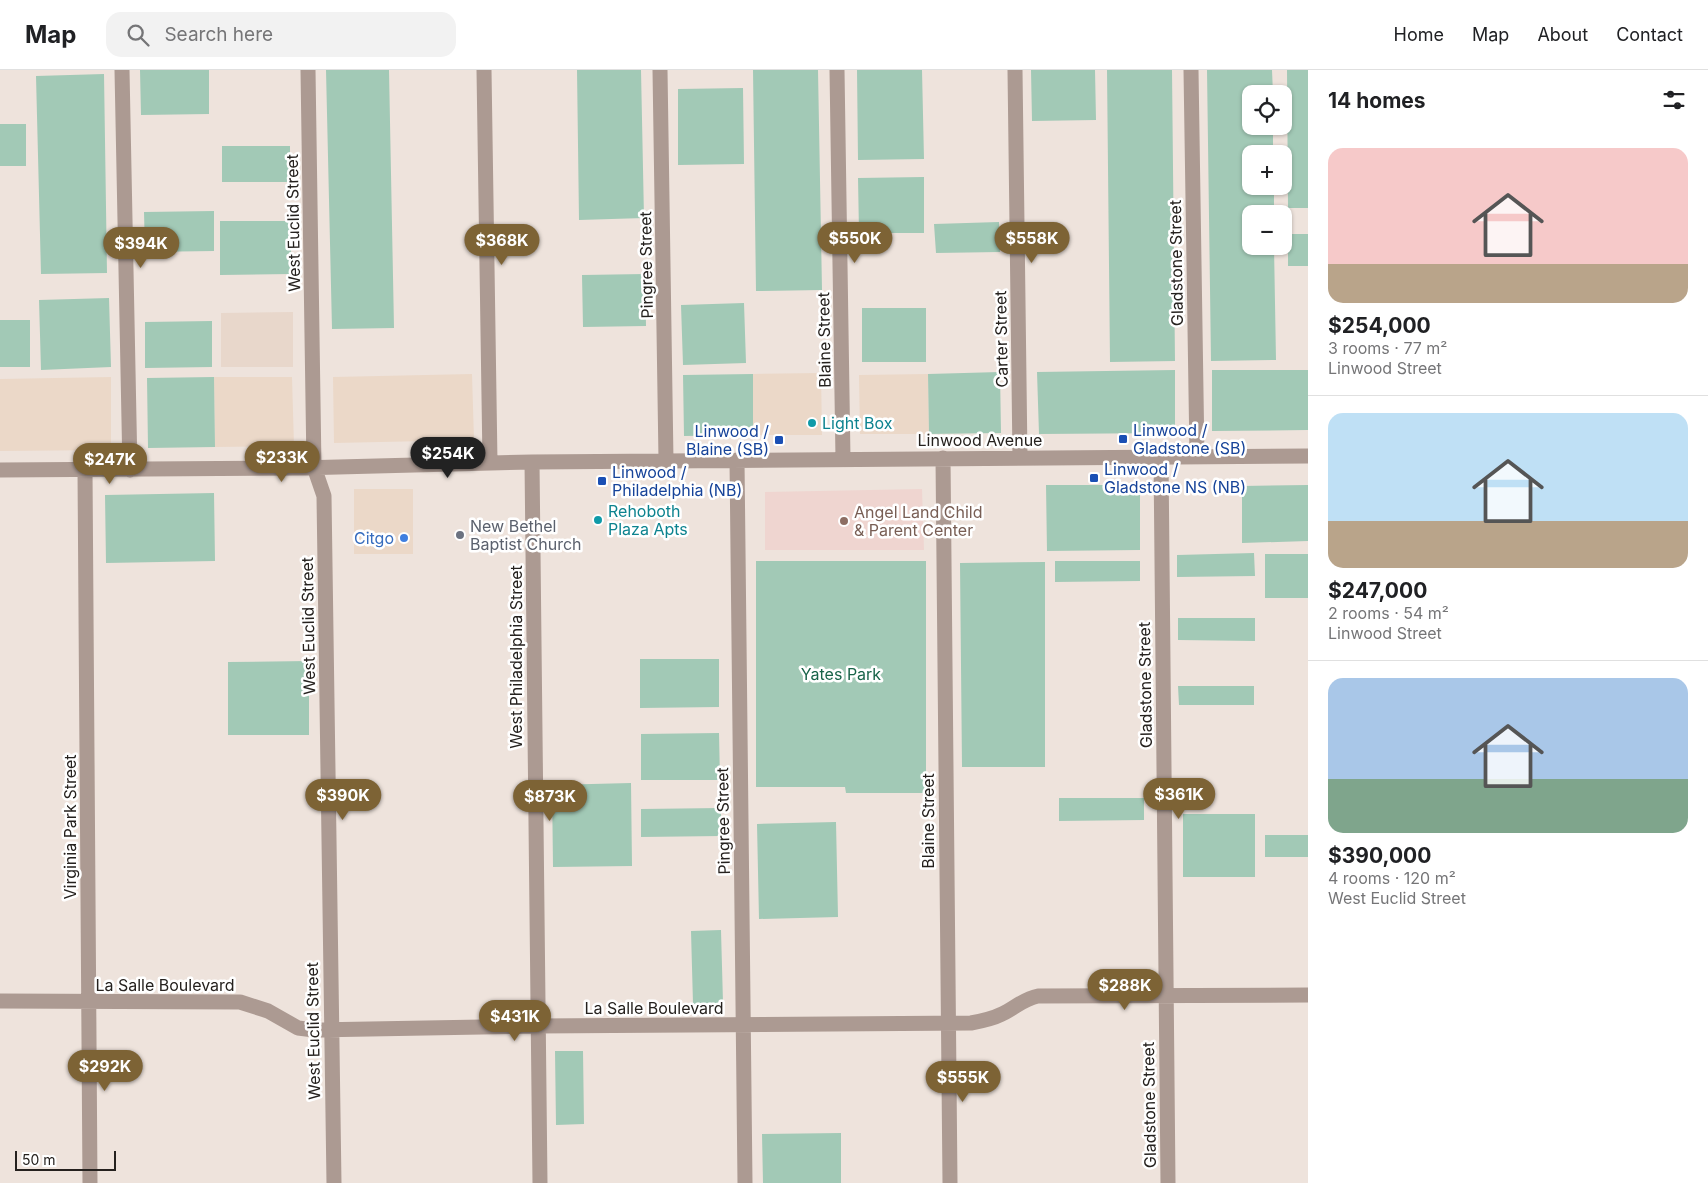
<!DOCTYPE html>
<meta charset="utf-8">
<style>
body{margin:0;font-family:Inter,sans-serif;background:#f2f2f2;color:#202124;height:100vh;display:flex;flex-direction:column;font-size:19px;white-space:nowrap}
*{box-sizing:border-box;margin:0}
p{font-size:16px;color:#757577}
.icon{flex:none;width:28px;height:28px;fill:none;stroke:currentColor;stroke-width:2;stroke-linecap:round;stroke-linejoin:round}
.map{position:relative;flex:1;overflow:hidden}
.sheet{display:flex;flex-direction:column;background:#fff;width:400px}
.sheet>*{flex:none}
.buttons{position:absolute;left:1242px;top:15px;display:grid;gap:10px}
.buttons a{display:grid;place-items:center;width:50px;height:50px;border-radius:10px;background:#fff;box-shadow:0 1px 4px #0004;font-size:25px}
.scale{position:absolute;left:15px;bottom:12px;width:101px;box-sizing:border-box;padding-left:5px;border:2px solid #25211e;border-top:0;font-size:14px;line-height:18px;white-space:nowrap;color:#25211e;-webkit-text-stroke:4px #fff;paint-order:stroke}
.price{position:absolute;translate:-50% -42px;padding:0 11px;border-radius:18px;background:#7d6335;color:#fff;font-size:16px;line-height:32px;filter:drop-shadow(0 1px 2px #0008)}
.price::after{content:'';position:absolute;left:50%;top:30px;width:15px;height:11px;margin-left:-8px;background:inherit;clip-path:polygon(0 0,100% 0,50% 100%)}
.price.active{background:#222;color:#fff}
ul{padding:0;list-style:none}
li{display:grid;align-content:center;gap:10px;height:265px;padding:0 20px}
li+li{border-top:1px solid #e0e0e0}
li span{display:grid;place-items:center;height:155px;border-radius:15px;color:#555}
li>.icon{margin-inline-start:auto}
span .icon{width:90px;height:90px;fill:#fffc;stroke-width:1}
li b{font-size:21px}
h2{display:flex;justify-content:space-between;align-items:center;height:60px;padding:0 20px;font-size:21px}
header{display:flex;align-items:center;gap:30px;box-sizing:border-box;height:70px;padding:0 25px;background:#fff;border-bottom:1px solid #e0e0e0}
header strong{font-size:24px}
nav{display:flex;gap:28px;margin-inline-start:auto;font-size:18px}
.search{width:350px;height:45px;background:#f2f2f2;display:flex;align-items:center;gap:12px;box-sizing:border-box;padding:0 18px;border-radius:15px;color:#757577;font-size:19px}
main{display:flex;flex:1;min-height:0}
.map>svg:first-child{display:block}
.commercial{fill:#ebd8c8}
.built{fill:#e8d7cb}
.education{fill:#efd5d0}
.green{fill:#a2c9b6}
.lines{fill:none;stroke-linecap:round;stroke-linejoin:round}
.minor{stroke:#ac9a92;stroke-width:15}
.culture-dot{fill:#0f9aa8;stroke:#fff;stroke-width:2}
.transit-dot{fill:#1a4fb4;stroke:#fff;stroke-width:2}
.education-dot{fill:#8d6e63;stroke:#fff;stroke-width:2}
.worship-dot{fill:#6b7280;stroke:#fff;stroke-width:2}
.shop-dot{fill:#3f7fe0;stroke:#fff;stroke-width:2}
.labels{text-anchor:middle;dominant-baseline:central;stroke-width:5;stroke-linejoin:round;paint-order:stroke}
.street-label{font-size:16px;fill:#25211e;stroke:#fff}
.culture-label{font-size:16px;fill:#0d838f;stroke:#fff;text-anchor:start}
.transit-label{font-size:16px;fill:#164399;stroke:#fff;text-anchor:start}
.education-label{font-size:16px;fill:#785e54;stroke:#fff;text-anchor:start}
.worship-label{font-size:16px;fill:#5b616d;stroke:#fff;text-anchor:start}
.shop-label{font-size:16px;fill:#366cbe;stroke:#fff;text-anchor:end}
.park-label{font-size:16px;fill:#186449;stroke:#fff}
</style>
<header>
<strong>Map</strong>
<div class="search"><svg class="icon" aria-label="search" viewBox="0 0 24 24"><circle cx="10" cy="10" r="6"/><path d="M15 15l6 6"/></svg>Search here</div>
<nav><a>Home</a><a>Map</a><a>About</a><a>Contact</a></nav>
</header>
<main>
<div class="map">
<svg width="1308" height="1113" viewBox="0 0 1308 1113">
<rect width="100%" height="100%" fill="#eee3dc"/>
<path class="commercial" d="M821 303 822 365H753V304Z
M472 304 474 370 334 373 333 307Z
M928 304 929 364H860L859 305Z
M111 307V380L0 381V309Z
M214 307H292L294 376 215 377Z
M354 419H413V484H354Z"/>
<path class="built" d="M293 242V297H221V243Z"/>
<path class="education" d="M922 419 924 480H765V422Z"/>
<path class="green" d="M140 0H209V44L141 45Z
M326 0H389L394 258 332 259Z
M577 0H641L644 148 579 150Z
M753 0H818L822 220 756 221Z
M857 0H922L924 89 858 90Z
M1031 0H1095L1096 50 1032 51Z
M1107 0H1172L1175 291 1110 292Z
M1207 0H1272L1273 24H1251V56H1273V84H1251V116H1274V144H1251V176H1274L1276 290 1211 291Z
M1287 0H1308V138H1288Z
M104 4 107 203 41 204 36 6Z
M743 18 744 94 678 95V19Z
M0 54H26V96H0Z
M222 76H290V112H222Z
M924 107V163H859L858 108Z
M214 141V181L145 182 144 142Z
M220 151H291V204L220 205Z
M999 152 1000 182 936 183 934 154Z
M1288 164H1308V196H1288Z
M645 204 646 256 583 257 582 205Z
M109 228 111 297 41 300 39 230Z
M744 233 746 293 683 295 681 235Z
M862 238H926V292H862Z
M0 250H30V297H0Z
M212 251V297L145 298V252Z
M1175 300V363L1039 364 1037 302Z
M1212 300H1308V360L1212 361Z
M1000 302 1001 363 929 364 928 304Z
M753 304V365L684 366 683 305Z
M214 307 215 377 148 378 147 308Z
M1046 415H1140V480L1047 481Z
M1308 415V471L1242 473V416Z
M214 423 215 491 106 493 105 425Z
M1254 483 1255 506 1177 507V485Z
M1265 484H1308V528H1265Z
M756 491H926V723H846L845 717H756Z
M1055 491H1140V511L1055 512Z
M1045 492V697H962L960 493Z
M1178 548H1255V571L1178 570Z
M640 589H719V637L640 638Z
M309 591V665H228V592Z
M1178 616H1254V635H1179Z
M719 663 720 710H641V664Z
M631 713 632 796 553 797 552 715Z
M1059 728H1144V750L1059 751Z
M721 738V766L641 767V739Z
M1183 744H1255V807H1183Z
M836 752 838 847 759 849 757 754Z
M1265 765H1308V787H1265Z
M721 860 723 933 693 934 691 861Z
M555 981H583L584 1054 556 1055Z
M841 1063V1113H763L762 1064Z"/>
<g class="lines">
<path class="minor" d="M122 0 130 400
M308 0 314 397 324 426 334 1113
M484 0 490 392
M660 0 666 390
M837 0 843 389
M1015 0 1020 388
M1191 0 1197 386
M1161 387 1168 1113
M943 388 950 1113
M737 390 745 1113
M532 392 540 1113
M0 400 300 398 532 392 1308 386
M85 400 90 1113
M0 931 240 932 268 941 298 958 314 960 537 956 971 953C982 951 992 949 1002 944 1015 938 1023 929 1038 926L1308 925"/>
</g>
<g class="culture-dot">
<circle cx="812" cy="353" r="5"/>
<circle cx="598" cy="450" r="5"/>
</g>
<g class="transit-dot">
<rect x="1118" y="364" width="10" height="10" rx="2.5"/>
<rect x="774" y="365" width="10" height="10" rx="2.5"/>
<rect x="1089" y="403" width="10" height="10" rx="2.5"/>
<rect x="597" y="406" width="10" height="10" rx="2.5"/>
</g>
<circle class="education-dot" cx="844" cy="451" r="5"/>
<circle class="worship-dot" cx="460" cy="465" r="5"/>
<circle class="shop-dot" cx="404" cy="468" r="5"/>
<g class="labels">
<g class="street-label">
<text transform="translate(293 153) rotate(-91)">West Euclid Street</text>
<text transform="translate(1176 193) rotate(-91)">Gladstone Street</text>
<text transform="translate(646 195) rotate(-91)">Pingree Street</text>
<text transform="translate(1001 269) rotate(-91)">Carter Street</text>
<text transform="translate(824 270) rotate(-91)">Blaine Street</text>
<text x="980" y="370">Linwood Avenue</text>
<text transform="translate(308 556) rotate(-91)">West Euclid Street</text>
<text transform="translate(516 587) rotate(-90)">West Philadelphia Street</text>
<text transform="translate(1145 615) rotate(-91)">Gladstone Street</text>
<text transform="translate(723 751) rotate(-91)">Pingree Street</text>
<text transform="translate(928 751) rotate(-90)">Blaine Street</text>
<text transform="translate(70 757) rotate(-90)">Virginia Park Street</text>
<text x="165" y="915">La Salle Boulevard</text>
<text x="654" y="938">La Salle Boulevard</text>
<text transform="translate(313 961) rotate(-91)">West Euclid Street</text>
<text transform="translate(1149 1035) rotate(-91)">Gladstone Street</text>
</g>
<g class="culture-label">
<text x="822" y="353">Light Box</text>
<text x="608" y="441">Rehoboth<tspan x="608" dy="18">Plaza Apts</tspan></text>
</g>
<g class="transit-label">
<text x="1133" y="360">Linwood /<tspan x="1133" dy="18">Gladstone (SB)</tspan></text>
<text x="769" y="361" text-anchor="end">Linwood /<tspan x="769" dy="18">Blaine (SB)</tspan></text>
<text x="1104" y="399">Linwood /<tspan x="1104" dy="18">Gladstone NS (NB)</tspan></text>
<text x="612" y="402">Linwood /<tspan x="612" dy="18">Philadelphia (NB)</tspan></text>
</g>
<g class="education-label">
<text x="854" y="442">Angel Land Child<tspan x="854" dy="18">&amp; Parent Center</tspan></text>
</g>
<g class="worship-label">
<text x="470" y="456">New Bethel<tspan x="470" dy="18">Baptist Church</tspan></text>
</g>
<g class="shop-label">
<text x="394" y="468">Citgo</text>
</g>
<g class="park-label">
<text x="841" y="604">Yates Park</text>
</g>
</g>
</svg>
<div class="buttons">
<a><svg class="icon" aria-label="locate" viewBox="0 0 24 24"><circle cx="12" cy="12" r="6"/><path d="M12 2v4M12 18v4M2 12h4M18 12h4"/></svg></a>
<a>+</a>
<a>−</a>
</div>
<div class="scale">50 m</div>
<b class="price" style="left:855px;top:194px">$550K</b>
<b class="price" style="left:1032px;top:194px">$558K</b>
<b class="price" style="left:502px;top:196px">$368K</b>
<b class="price" style="left:141px;top:199px">$394K</b>
<b class="price active" style="left:448px;top:409px">$254K</b>
<b class="price" style="left:282px;top:413px">$233K</b>
<b class="price" style="left:110px;top:415px">$247K</b>
<b class="price" style="left:1179px;top:750px">$361K</b>
<b class="price" style="left:343px;top:751px">$390K</b>
<b class="price" style="left:550px;top:752px">$873K</b>
<b class="price" style="left:1125px;top:941px">$288K</b>
<b class="price" style="left:515px;top:972px">$431K</b>
<b class="price" style="left:105px;top:1022px">$292K</b>
<b class="price" style="left:963px;top:1033px">$555K</b>
</div>
<section class="sheet">
<h2>14 homes<svg class="icon" aria-label="filters" viewBox="0 0 24 24"><path d="M4 7h16M4 17h16"/><circle cx="9" cy="7" r="2"/><circle cx="15" cy="17" r="2"/></svg></h2>
<ul>
<li><span style="background:linear-gradient(#f6c9c9 75%,#b9a48a 0)"><svg class="icon" aria-label="home" viewBox="0 0 24 24"><path d="M3 11l9-7 9 7M6 9v11h12V9"/></svg></span><div><b>$254,000</b><p>3 rooms · 77 m²</p><p>Linwood Street</p></div></li>
<li><span style="background:linear-gradient(#bfe0f5 70%,#b9a48a 0)"><svg class="icon" aria-label="home" viewBox="0 0 24 24"><path d="M3 11l9-7 9 7M6 9v11h12V9"/></svg></span><div><b>$247,000</b><p>2 rooms · 54 m²</p><p>Linwood Street</p></div></li>
<li><span style="background:linear-gradient(#a9c7e8 65%,#7fa58c 0)"><svg class="icon" aria-label="home" viewBox="0 0 24 24"><path d="M3 11l9-7 9 7M6 9v11h12V9"/></svg></span><div><b>$390,000</b><p>4 rooms · 120 m²</p><p>West Euclid Street</p></div></li>
</ul>
</section>
</main>
